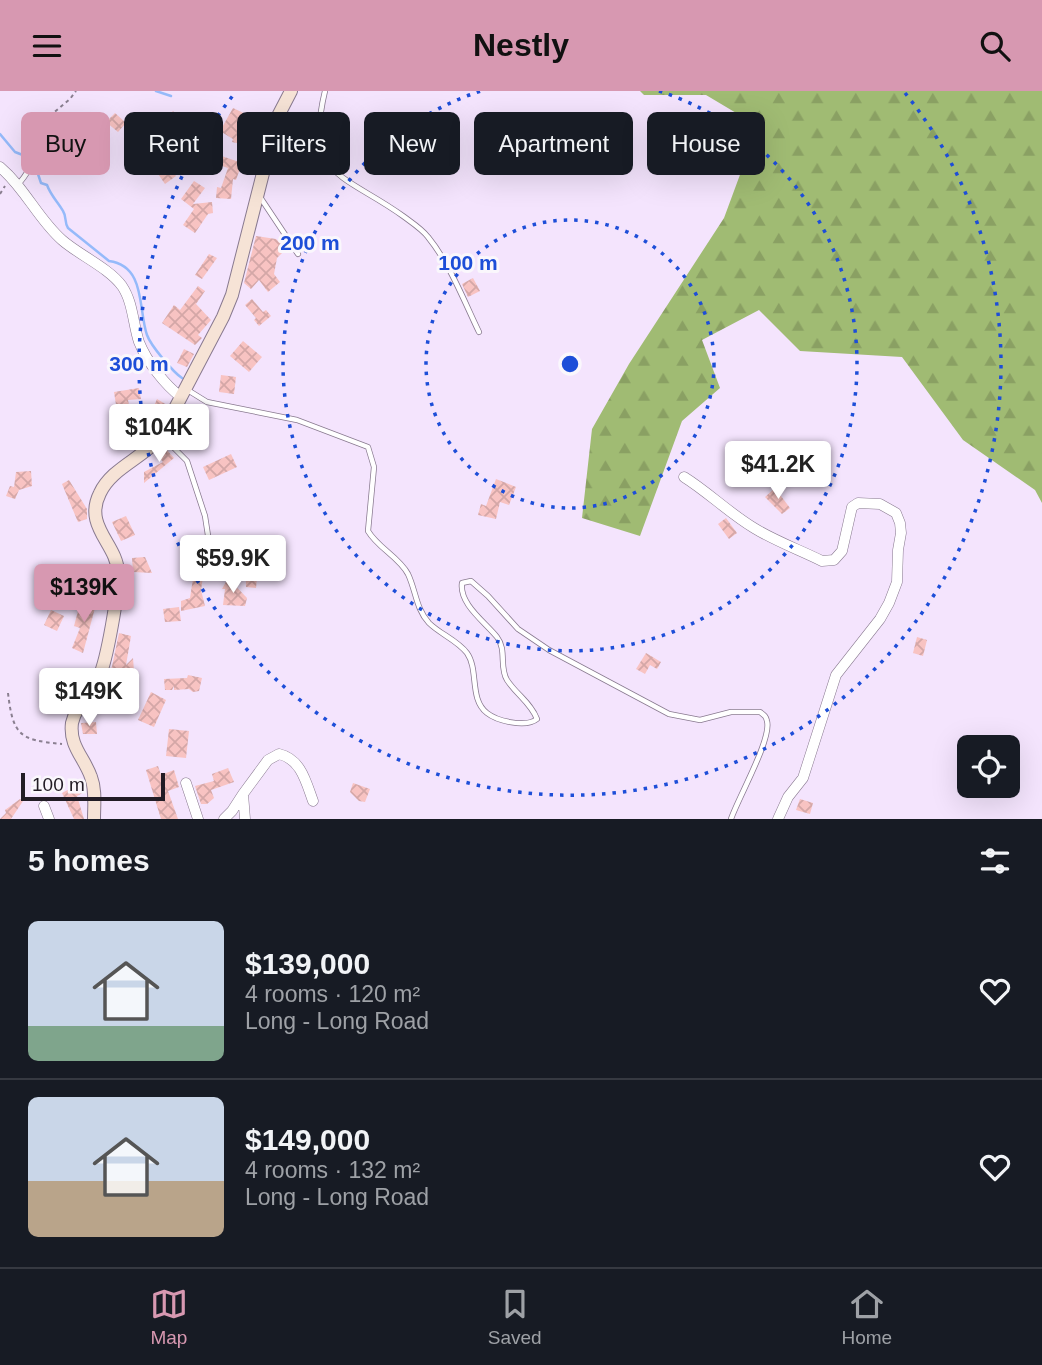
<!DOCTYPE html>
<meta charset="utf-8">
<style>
body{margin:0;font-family:Arial,sans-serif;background:#242831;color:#f1f3f6;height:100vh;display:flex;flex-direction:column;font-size:26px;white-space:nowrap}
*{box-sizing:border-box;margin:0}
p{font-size:23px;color:#9ea1a6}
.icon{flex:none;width:38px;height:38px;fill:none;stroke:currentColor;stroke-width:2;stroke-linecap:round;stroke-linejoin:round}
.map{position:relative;height:728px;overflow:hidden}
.drawer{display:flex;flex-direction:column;background:#171b24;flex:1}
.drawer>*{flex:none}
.top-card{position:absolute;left:21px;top:21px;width:1001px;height:63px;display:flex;gap:14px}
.buttons{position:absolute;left:957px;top:644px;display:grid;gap:14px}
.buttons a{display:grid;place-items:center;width:63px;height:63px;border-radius:10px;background:#171b24;box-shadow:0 7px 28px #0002;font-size:35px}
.scale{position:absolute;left:21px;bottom:18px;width:144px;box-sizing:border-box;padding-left:7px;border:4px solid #221c25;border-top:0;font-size:19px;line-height:24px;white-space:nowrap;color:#221c25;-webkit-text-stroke:5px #faf7fc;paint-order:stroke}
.price{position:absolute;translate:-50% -60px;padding:0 16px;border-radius:7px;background:#fff;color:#222;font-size:23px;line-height:46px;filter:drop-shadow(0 2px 4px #0008)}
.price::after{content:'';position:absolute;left:50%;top:42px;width:21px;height:16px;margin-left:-10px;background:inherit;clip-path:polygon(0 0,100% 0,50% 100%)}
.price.active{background:#d798b1;color:#111}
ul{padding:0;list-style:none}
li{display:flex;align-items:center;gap:21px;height:175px;padding:0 28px}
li+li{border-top:2px solid #363941}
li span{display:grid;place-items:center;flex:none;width:196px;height:140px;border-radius:10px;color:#555}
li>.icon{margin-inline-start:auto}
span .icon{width:84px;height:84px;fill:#fffc;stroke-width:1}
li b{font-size:30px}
h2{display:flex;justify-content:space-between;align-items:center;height:84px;padding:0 28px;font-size:30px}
.tag{padding:0 24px;border-radius:10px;background:#171b24;box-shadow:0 7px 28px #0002;font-size:24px;line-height:63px}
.tag.active{background:#d798b1;color:#111}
header{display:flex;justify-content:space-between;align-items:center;height:91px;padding:0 28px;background:#d798b1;color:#111;font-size:32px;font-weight:800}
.tabs{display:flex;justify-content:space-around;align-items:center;height:98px;border-top:2px solid #363941;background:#171b24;font-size:19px;color:#9ea1a6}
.tabs a{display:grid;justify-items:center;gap:4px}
.tabs .active{color:#d798b1}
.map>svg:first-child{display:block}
.forest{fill:url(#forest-firs)}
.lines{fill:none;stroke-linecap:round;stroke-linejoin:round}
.stream{stroke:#95bafa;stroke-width:2.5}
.building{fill:url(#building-cross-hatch)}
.lane-casing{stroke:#88798f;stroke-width:6}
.street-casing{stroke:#88798f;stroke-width:11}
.secondary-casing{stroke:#88798f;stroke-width:14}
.path{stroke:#8a7f90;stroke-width:2;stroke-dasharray:3.5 3.5;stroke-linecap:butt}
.lane{stroke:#fff;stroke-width:4.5}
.street{stroke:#fff;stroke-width:10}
.secondary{stroke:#f6e3d6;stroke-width:12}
.ring{fill:none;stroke:#1d4ed8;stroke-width:3.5;stroke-dasharray:3.5 7}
.centre{fill:#1d4ed8;stroke:#faf7fc;stroke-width:3.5}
.ring-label{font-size:21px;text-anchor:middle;font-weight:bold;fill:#1d4ed8;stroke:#faf7fc;stroke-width:6;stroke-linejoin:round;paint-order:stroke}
</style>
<header><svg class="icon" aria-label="menu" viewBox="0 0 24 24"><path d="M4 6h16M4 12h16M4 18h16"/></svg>Nestly<svg class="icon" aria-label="search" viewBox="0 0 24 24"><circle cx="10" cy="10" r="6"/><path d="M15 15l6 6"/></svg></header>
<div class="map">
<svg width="1042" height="728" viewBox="0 0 1042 728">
<defs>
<pattern id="forest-firs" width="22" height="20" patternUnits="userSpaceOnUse" patternTransform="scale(1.75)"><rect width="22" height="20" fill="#a0bb73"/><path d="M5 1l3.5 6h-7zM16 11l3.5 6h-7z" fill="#8aa063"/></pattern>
<pattern id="building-cross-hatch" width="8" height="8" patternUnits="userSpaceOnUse" patternTransform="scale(1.75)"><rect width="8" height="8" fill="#f8c3c2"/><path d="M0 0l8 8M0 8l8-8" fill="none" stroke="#d4a7a7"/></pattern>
</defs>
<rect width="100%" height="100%" fill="#f4e4fd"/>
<path class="forest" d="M640 0H1042V412L1035 399 963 349 902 266 800 260 759 219 702 249 720 297 682 330 640 445 582 427 592 338 629 273 724 127 758 35 706 4H644Z"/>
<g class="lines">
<path class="stream" d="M156 0 171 5
M0 43 15 61 33 68 41 92 47 94C51 105 58 111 63 120 67 126 64 131 68 137L109 170C146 175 138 218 147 244 151 255 173 281 182 287"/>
</g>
<path class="building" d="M233 17 252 26 245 54 232 51 233 48 220 40Z
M173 20 186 36 175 45 173 42 161 53 151 43Z
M115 22 126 32 118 41 106 31Z
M199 51 203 60 187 67 183 59Z
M213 62 242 72 236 89 233 88 231 108 216 107 217 96 221 97 228 77 210 71Z
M166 72 176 85 165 93 156 80Z
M194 90 205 97 193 113 212 111 213 122 208 123 195 142 183 134 194 118 181 108Z
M256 145 276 148 286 158 277 167 274 183 280 191 268 201 259 189 251 198 244 192Z
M209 163 217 167 202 188 195 184Z
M473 187 480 200 468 206 462 193Z
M198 195 205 200 196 213 211 229 198 244 202 247 195 254 162 232 174 214 180 219Z
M252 208 263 221 266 219 271 225 259 235 254 229 256 227 245 214Z
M243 250 262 266 249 281 230 265Z
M184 258 194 263 187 276 177 272Z
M221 284 236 286 234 303 219 301Z
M139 297 141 308 128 309 130 319 117 320 114 301Z
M157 308 167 314 157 333 148 329Z
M127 333 146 340V348L135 357 121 351Z
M165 357 174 367 144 392V381L163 371 157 364Z
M231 363 237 376 209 389 203 376Z
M31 380 32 395 19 399 15 408 6 405 10 395 14 396 16 381Z
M496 388 516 396 509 414 500 411 496 428 478 424 481 413 486 415Z
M69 389 87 418V428L78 431 62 393Z
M775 397 790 417 782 423 765 406Z
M126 425 135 444 121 450 112 431Z
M726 427 737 442 729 448 718 433Z
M275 459 278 472 258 477 256 497 246 496 245 465H265L264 461Z
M145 466 152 482 133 481 132 467Z
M204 480 201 499 205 515 181 520V510L190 507 194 481Z
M228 487 247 507 245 515 223 514 225 498H222Z
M81 509 96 513 83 562 72 557 80 537 74 535Z
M179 516 181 530 165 531 163 518Z
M51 519 64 525 57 540 44 534Z
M119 542 131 545 126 574 133 567 134 580 129 582 111 580Z
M917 546 927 549 923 565 913 562Z
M646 562 661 571 657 578 650 574 645 583 636 578Z
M60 580 74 585 64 612 46 598Z
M188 584 202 587 199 600 193 601 189 598 174 599V595L172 599H165L164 588 187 587Z
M151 601 166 609 154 636 138 629Z
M96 631 97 643H83L81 632Z
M169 638 189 640 186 667 166 665Z
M158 675 161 684 174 679 179 696 168 700 178 728H161L146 679Z
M228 677 234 691 211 699 214 707 207 713H201L195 695 214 690 212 683Z
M353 692 370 698 365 711 359 710 350 701Z
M79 693 84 701 77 705 84 728H74L62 702Z
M20 708 23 710 11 728H0L6 722 5 719Z
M800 708 813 712 810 723 796 719Z"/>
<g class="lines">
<g class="lane-casing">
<path id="lane" d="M325 0C304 87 345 83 403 125 411 131 422 138 428 146 450 173 464 210 479 241
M18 93C24 88 28 80 32 73L40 71 35 41
M260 106 298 163
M186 298 207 311 297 329 368 356 374 376 368 440C378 457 399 466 408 483 416 500 416 518 429 532 440 543 457 549 467 562 479 579 469 608 487 622 497 630 526 637 537 628 531 612 516 603 507 589 499 576 507 559 497 546 485 531 459 513 462 492L471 490 488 505 518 538 549 559 669 623 700 629 731 621H760C764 624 766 625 767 630 772 648 738 707 731 728
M163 346 187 370 205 425 209 451"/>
</g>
<g class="street-casing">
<path id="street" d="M0 76C25 97 38 128 62 149 79 164 109 177 122 195 133 211 133 233 139 251 147 271 165 294 181 306
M684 386C708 401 729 422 754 437 775 450 800 459 822 470L834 469 842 460 852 416 858 412 880 413 896 422 900 432 901 442 898 459 897 491 889 512 880 528 836 584 803 687 788 706 778 728
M186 692 198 728
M243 703 268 669 279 663C301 668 306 691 313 710
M44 715 49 728
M224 728 232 720 243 703 245 728"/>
</g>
<g class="secondary-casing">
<path id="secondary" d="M94 728C94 714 96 699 91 686 84 666 69 655 72 632 76 614 91 602 99 586 107 569 119 501 118 481 117 453 83 435 100 402 112 376 145 367 161 344L223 226 232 204 277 27 291 0"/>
</g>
<path class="path" d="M39 34 70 8 76 0
M0 103 5 95
M8 602C13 645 20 649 62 653"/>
<use href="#lane" class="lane"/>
<use href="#street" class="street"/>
<use href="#secondary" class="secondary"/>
</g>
<g class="ring">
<circle cx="570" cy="273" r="144"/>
<path d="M659 0A287 287 0 1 1 481 0"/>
<path d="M905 2A431 431 0 1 1 235 2"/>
</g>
<circle cx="570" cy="273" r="10" class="centre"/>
<g class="ring-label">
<text x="310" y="159">200 m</text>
<text x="468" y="179">100 m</text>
<text x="139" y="280">300 m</text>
</g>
</svg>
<div class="buttons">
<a><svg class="icon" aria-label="locate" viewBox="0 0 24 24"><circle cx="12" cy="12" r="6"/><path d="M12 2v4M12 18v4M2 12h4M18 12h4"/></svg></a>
</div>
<div class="scale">100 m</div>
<b class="price" style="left:159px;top:373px">$104K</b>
<b class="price" style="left:778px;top:410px">$41.2K</b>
<b class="price" style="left:233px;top:504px">$59.9K</b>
<b class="price active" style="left:84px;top:533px">$139K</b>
<b class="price" style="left:89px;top:637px">$149K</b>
<div class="top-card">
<a class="tag active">Buy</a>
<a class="tag">Rent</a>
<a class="tag">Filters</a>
<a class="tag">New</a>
<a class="tag">Apartment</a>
<a class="tag">House</a>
</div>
</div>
<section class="drawer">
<h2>5 homes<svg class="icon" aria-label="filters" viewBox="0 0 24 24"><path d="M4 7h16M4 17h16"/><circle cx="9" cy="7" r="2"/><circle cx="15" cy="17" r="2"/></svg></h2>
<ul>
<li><span style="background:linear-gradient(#c9d6e8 75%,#7fa58c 0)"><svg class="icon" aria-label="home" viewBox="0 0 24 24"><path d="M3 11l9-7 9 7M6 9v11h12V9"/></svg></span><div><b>$139,000</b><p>4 rooms · 120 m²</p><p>Long - Long Road</p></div><svg class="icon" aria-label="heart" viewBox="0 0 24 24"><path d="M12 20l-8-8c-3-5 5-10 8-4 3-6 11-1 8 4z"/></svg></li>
<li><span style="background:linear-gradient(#c9d6e8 60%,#b9a48a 0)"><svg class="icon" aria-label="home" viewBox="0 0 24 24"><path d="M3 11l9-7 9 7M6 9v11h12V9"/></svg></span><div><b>$149,000</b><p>4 rooms · 132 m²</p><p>Long - Long Road</p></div><svg class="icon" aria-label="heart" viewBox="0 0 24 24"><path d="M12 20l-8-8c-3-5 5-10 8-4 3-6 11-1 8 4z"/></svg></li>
</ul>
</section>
<nav class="tabs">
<a class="active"><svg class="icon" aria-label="map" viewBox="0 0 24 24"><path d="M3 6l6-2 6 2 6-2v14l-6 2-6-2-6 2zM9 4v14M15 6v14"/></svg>Map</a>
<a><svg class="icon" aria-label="saved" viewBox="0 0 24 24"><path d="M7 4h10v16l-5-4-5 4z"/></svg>Saved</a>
<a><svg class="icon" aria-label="home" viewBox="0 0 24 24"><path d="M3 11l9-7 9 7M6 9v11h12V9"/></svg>Home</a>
</nav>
